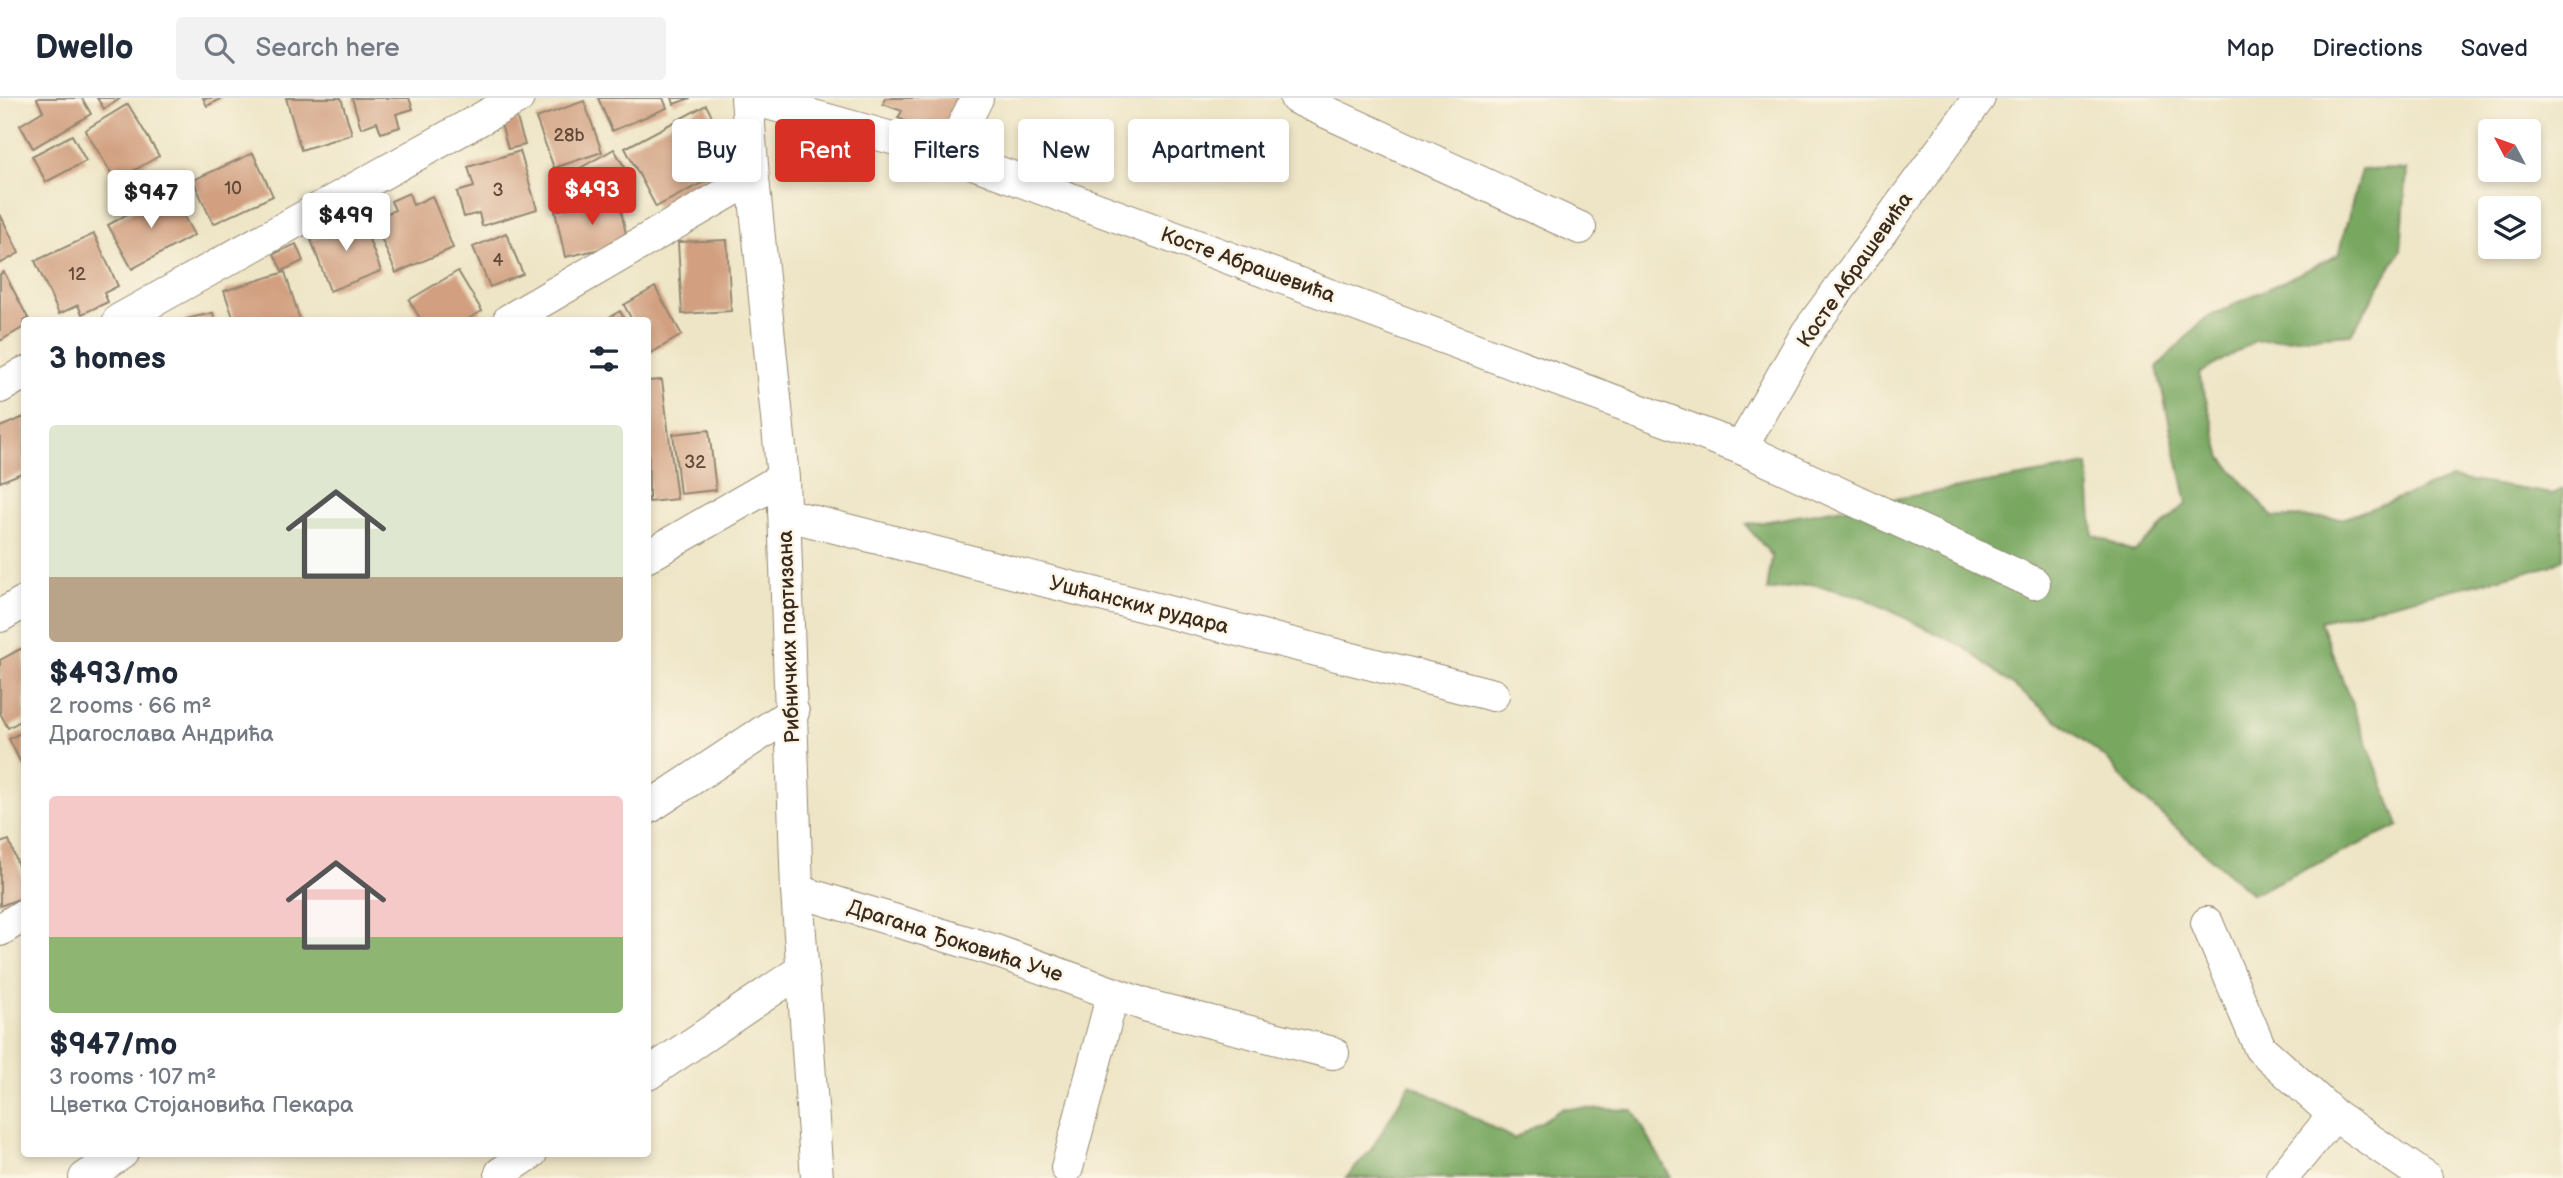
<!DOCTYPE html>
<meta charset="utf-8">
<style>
body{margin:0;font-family:"Balsamiq Sans",sans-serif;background:#f2f2f3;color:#1f2937;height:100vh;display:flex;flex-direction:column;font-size:26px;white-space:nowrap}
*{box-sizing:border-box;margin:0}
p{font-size:23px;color:#747a83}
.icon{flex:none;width:38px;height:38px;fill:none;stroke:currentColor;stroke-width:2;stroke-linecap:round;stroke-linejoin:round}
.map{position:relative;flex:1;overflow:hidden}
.side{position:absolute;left:21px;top:219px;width:630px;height:840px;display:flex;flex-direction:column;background:#fff;border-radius:7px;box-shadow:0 4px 10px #0003}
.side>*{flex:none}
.banner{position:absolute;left:672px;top:21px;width:665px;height:63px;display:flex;gap:14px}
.needle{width:46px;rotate:311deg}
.buttons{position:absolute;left:2478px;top:21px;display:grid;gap:14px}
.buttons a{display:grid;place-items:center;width:63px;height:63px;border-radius:7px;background:#fff;box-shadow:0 4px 10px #0003;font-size:35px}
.price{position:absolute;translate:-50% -60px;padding:0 16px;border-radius:7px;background:#fff;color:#222;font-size:23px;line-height:46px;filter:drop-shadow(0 2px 4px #0008)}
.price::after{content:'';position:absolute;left:50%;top:42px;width:21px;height:16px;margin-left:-10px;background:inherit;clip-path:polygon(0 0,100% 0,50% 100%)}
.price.current{background:#d93025;color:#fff}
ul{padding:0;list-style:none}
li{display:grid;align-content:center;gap:14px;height:371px;padding:0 28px}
li span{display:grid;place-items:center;height:217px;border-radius:7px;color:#555}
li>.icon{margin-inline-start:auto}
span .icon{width:126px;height:126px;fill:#fffc;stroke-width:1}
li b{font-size:30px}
h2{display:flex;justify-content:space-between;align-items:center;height:84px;padding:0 28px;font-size:30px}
.pill{padding:0 24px;border-radius:7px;background:#fff;box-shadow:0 4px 10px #0003;font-size:24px;line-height:63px}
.pill.current{background:#d93025;color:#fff}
header{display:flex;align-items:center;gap:42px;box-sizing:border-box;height:98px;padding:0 35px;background:#fff;border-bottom:2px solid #e0e1e3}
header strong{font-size:33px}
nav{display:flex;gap:38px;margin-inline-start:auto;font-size:24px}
.search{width:490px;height:63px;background:#f2f2f3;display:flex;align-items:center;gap:18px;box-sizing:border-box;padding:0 24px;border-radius:7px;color:#747a83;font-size:26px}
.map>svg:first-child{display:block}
.forest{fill:#78a761;stroke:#5a6840;stroke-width:2}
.building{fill:#d2a081}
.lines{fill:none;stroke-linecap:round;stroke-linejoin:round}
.minor-casing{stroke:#948872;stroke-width:34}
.minor{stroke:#fff;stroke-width:32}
.labels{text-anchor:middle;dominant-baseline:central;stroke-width:5;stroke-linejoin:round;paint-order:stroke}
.number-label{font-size:18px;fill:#614837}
.street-label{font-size:21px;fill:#3b2a1e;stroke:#fcf5e5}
</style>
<header>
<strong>Dwello</strong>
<div class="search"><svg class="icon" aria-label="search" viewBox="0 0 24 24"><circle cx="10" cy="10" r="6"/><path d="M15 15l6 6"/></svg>Search here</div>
<nav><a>Map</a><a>Directions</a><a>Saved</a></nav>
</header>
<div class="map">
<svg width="2563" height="1080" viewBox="0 0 2563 1080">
<rect width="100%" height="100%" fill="#fcf5e5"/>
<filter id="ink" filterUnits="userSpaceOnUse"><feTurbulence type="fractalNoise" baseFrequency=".0143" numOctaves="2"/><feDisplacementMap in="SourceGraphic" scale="14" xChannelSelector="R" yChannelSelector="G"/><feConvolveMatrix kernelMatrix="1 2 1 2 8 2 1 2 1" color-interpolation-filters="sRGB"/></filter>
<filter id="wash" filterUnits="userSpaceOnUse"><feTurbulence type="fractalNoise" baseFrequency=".00686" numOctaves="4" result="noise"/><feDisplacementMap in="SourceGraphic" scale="28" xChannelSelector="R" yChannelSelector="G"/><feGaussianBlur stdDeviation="1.57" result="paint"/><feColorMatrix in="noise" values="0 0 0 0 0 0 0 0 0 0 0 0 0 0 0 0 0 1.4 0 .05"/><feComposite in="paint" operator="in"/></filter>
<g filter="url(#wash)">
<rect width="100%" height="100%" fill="#eee5c6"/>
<path class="forest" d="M2407 71 2401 152 2351 236 2255 243 2199 276 2222 360 2273 419 2345 420 2452 380 2553 396 2563 391V461L2550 468 2320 523 2399 728 2252 796 2133 692 2107 661 1964 549 1865 500 1812 486 1767 493 1772 458 1746 427 2088 367 2093 437 2134 454 2187 405 2157 269 2204 221 2338 157 2361 72Z
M1410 986 1514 1041 1563 1010 1633 1012 1671 1080H1346L1371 1052Z"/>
<g id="blocks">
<path class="building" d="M39 0H82L91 16 33 50 20 27 43 13 37 1Z
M97 0H121L104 11Z
M203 0H223L207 8Z
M286 0H341L352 36 301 52Z
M352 0H409L413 11 396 16 400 29 381 35 377 24 361 30Z
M598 0H663L667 10 612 33Z
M672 0H691L674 6Z
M885 0H963L950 32 928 24 925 31 898 20 902 13 883 6Z
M584 3 602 54 554 70 536 20Z
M128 6 159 58 116 83 85 32Z
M706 7 730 52 717 59 725 73 656 109 625 50Z
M516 17 525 47 508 51 500 22Z
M72 37 86 63 46 84 32 58Z
M614 51 628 75 580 102 566 78Z
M520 53 537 111 482 128 479 115 464 119 457 94 474 89 468 69Z
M253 55 273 98 213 126 193 82Z
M170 93 194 137 132 171 108 127Z
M409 95 413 107 432 98 453 150 396 175 373 121 395 112 391 103Z
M618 99 628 145 565 159 555 113Z
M0 116 19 155 1 165 0 163Z
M347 116 350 124 361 120 381 173 330 193 311 142 332 134 329 123Z
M506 135 523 176 490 189 473 149Z
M94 136 118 188 104 195 108 204 82 216 78 207 59 216 35 163Z
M727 142 731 213 682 216 678 144Z
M296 146 303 163 282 173 274 156Z
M458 173 482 213 466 222H421L409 202Z
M4 174 29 222H24V229L0 243V176Z
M285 174 300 222H234L224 193Z
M655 189 682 237 651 255 648 248V222H632L624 207Z
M620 213 625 222H604Z
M213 215 215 222H186L185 221Z
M662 282 677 401 649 404 648 283Z
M24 319V374L0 384V329Z
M709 332 716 392 680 396 673 336Z
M24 549V621L8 630 0 615V562Z
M24 633V671L9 641Z
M9 742 24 784V799L0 808V745Z"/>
</g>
</g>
<g filter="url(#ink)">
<use href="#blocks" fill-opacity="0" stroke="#948872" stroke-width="2"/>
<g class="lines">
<g class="minor-casing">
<path id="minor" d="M747 0 753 80 783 380 797 793 817 1080
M749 0 949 56 1741 350 2034 485
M1296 0 1580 130
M949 56 977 0
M119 222 518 0
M509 222 753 80
M0 289 24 275
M1741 350 1807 235 1979 0
M784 416 1493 597
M648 458 783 380
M0 518 24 504
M648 710 793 614
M797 793 993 852 1148 908 1333 955
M2207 825 2260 950 2334 1017 2426 1080
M0 832 24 817
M648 976 803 871
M1067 1070 1113 895
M501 1075 531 1055
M85 1080 122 1055
M2282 1080 2334 1017"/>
</g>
<use href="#minor" class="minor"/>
</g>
</g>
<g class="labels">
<g class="number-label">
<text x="569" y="37">28b</text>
<text x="233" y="90">10</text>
<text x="498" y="92">3</text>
<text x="498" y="162">4</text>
<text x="77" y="176">12</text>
<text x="695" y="364">32</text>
</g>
<g class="street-label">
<text transform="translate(1248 167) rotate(20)">Косте Абрашевића</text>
<text transform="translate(1855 172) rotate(-55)">Косте Абрашевића</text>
<text transform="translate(1139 507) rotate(14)">Ушћанских рудара</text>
<text transform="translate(789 539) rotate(-92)">Рибничких партизана</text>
<text transform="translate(955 843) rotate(18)">Драгана Ђоковића Уче</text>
</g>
</g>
</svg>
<div class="buttons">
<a><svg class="needle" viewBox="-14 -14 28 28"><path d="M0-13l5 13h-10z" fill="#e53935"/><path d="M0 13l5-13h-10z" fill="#747a83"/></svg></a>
<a><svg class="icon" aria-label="layers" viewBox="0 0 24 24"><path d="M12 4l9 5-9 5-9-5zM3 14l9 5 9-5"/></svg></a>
</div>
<b class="price current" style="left:592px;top:129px">$493</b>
<b class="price" style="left:151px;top:132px">$947</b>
<b class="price" style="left:346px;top:155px">$499</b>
<div class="banner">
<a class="pill">Buy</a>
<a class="pill current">Rent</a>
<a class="pill">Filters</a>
<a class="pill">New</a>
<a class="pill">Apartment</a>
</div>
<section class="side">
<h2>3 homes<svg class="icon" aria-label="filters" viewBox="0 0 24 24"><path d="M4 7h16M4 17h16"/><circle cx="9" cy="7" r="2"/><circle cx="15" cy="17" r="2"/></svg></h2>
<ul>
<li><span style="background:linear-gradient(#dfe7d0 70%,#b9a48a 0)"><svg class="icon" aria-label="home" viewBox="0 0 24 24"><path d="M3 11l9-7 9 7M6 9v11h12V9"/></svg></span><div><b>$493/mo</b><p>2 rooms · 66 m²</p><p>Драгослава Андрића</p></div></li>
<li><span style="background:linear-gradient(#f6c9c9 65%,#8fb573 0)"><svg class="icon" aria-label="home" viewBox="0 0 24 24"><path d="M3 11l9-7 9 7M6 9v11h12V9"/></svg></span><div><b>$947/mo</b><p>3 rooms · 107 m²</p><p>Цветка Стојановића Пекара</p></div></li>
</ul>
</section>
</div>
